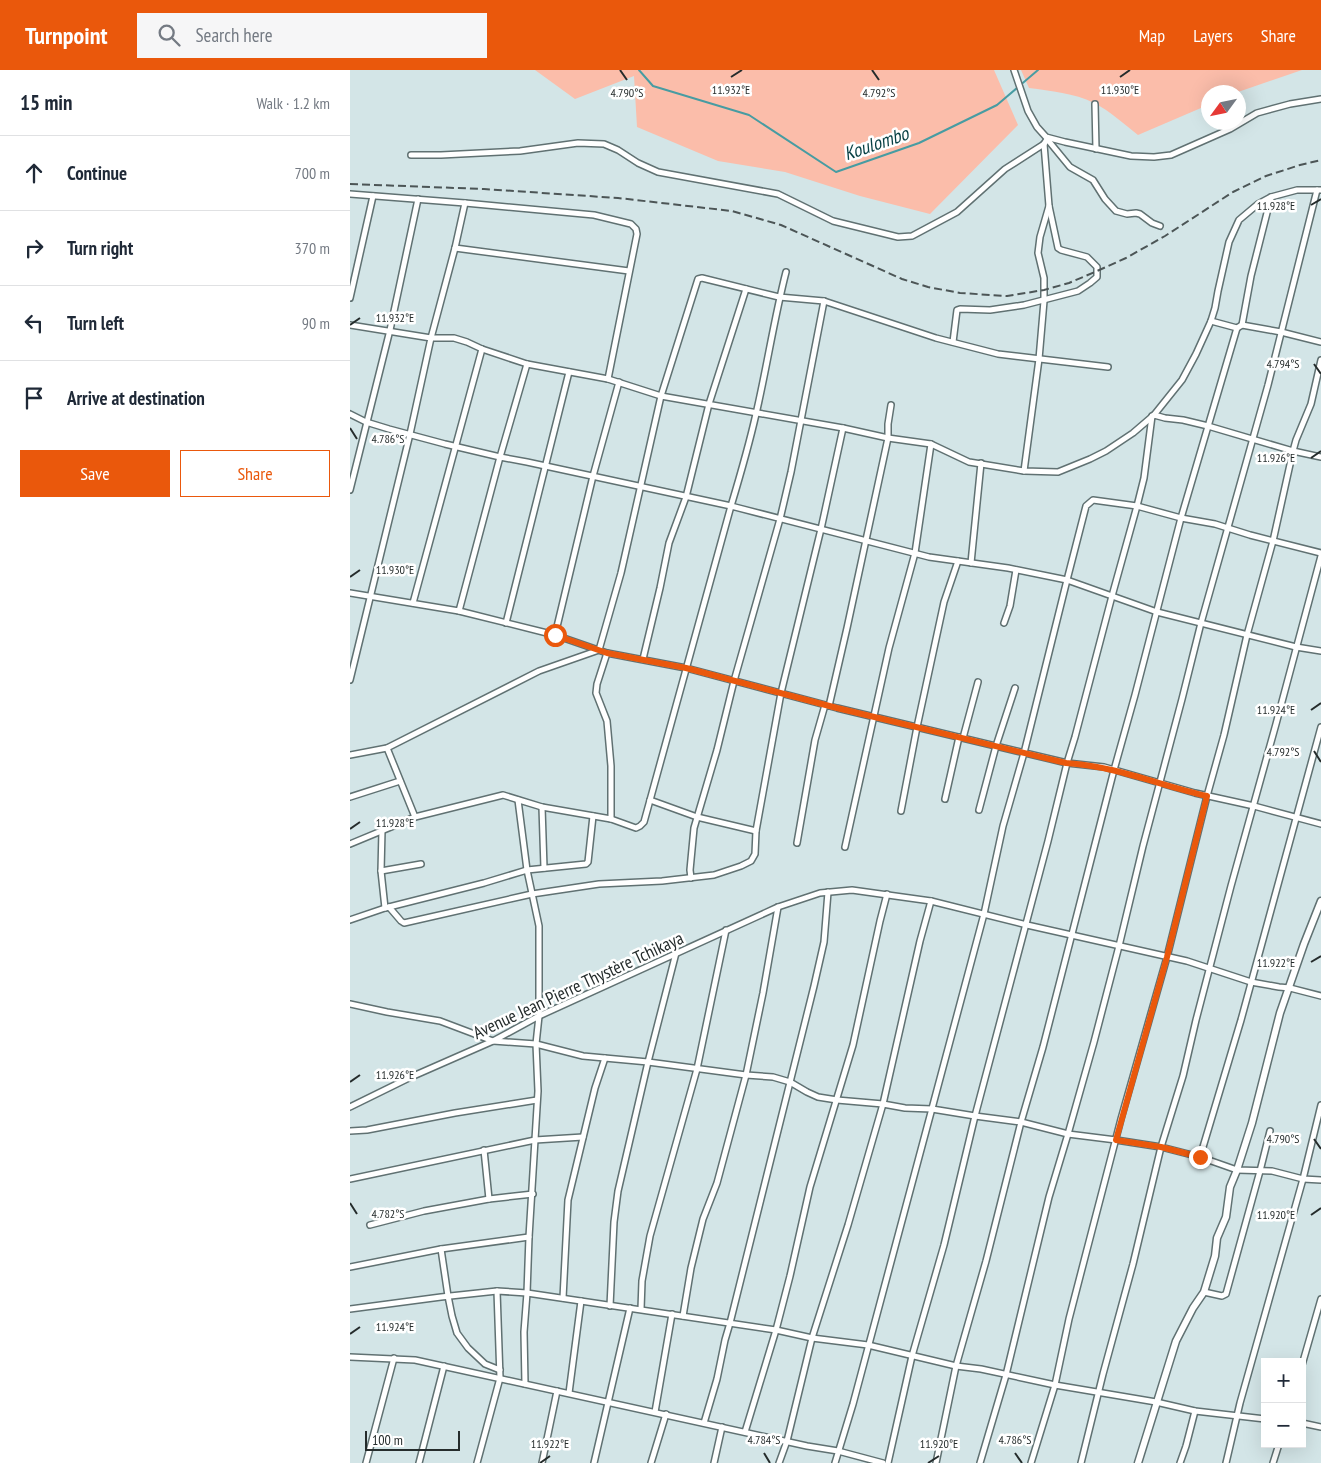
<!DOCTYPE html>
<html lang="en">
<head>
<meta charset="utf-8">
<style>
  body { margin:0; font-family:"PT Sans Narrow",sans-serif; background:#f6f6f7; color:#1f2937 }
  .controls { position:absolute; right:15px; bottom:15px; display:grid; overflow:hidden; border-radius:0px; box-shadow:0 5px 20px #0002 }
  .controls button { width:45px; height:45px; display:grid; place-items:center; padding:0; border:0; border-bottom:1px solid #e0e1e3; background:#fff; color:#1f2937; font:25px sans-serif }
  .compass { position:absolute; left:851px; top:15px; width:45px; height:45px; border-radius:50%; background:#fff; box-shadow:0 5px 20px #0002; rotate:237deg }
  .scale { position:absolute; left:15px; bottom:12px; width:95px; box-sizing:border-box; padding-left:5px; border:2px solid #252c2c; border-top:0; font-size:14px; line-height:18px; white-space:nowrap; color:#252c2c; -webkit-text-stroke:4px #fff; paint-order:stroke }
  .stop { position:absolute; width:15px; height:15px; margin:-11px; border:4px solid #ea580c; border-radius:50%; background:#fff }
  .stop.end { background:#ea580c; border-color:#fff; box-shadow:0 1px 5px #0008 }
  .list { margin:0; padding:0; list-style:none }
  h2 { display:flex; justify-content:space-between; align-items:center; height:65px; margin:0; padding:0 20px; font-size:21px }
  h2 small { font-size:16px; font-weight:400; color:#747a83 }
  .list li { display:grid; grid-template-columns:32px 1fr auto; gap:15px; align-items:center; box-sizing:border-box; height:75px; padding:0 20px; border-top:1px solid #e0e1e3 }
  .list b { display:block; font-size:19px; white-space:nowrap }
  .list em { font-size:16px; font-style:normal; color:#747a83 }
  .actions { display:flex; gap:10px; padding:15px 20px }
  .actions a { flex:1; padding:11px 0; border:1px solid #ea580c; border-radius:0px; text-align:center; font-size:18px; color:#ea580c }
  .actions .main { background:#ea580c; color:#fff }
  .icon { flex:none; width:28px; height:28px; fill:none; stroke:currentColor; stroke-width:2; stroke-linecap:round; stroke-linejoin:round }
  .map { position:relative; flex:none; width:971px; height:1393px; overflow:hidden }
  header { display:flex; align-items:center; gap:30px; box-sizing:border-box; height:70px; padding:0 25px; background:#ea580c; color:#fff }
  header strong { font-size:24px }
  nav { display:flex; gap:28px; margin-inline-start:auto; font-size:18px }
  .search { width:350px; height:45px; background:#f6f6f7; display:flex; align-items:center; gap:12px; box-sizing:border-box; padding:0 18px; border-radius:0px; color:#747a83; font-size:19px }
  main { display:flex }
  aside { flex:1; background:#fff }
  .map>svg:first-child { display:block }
</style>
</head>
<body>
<header>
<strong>Turnpoint</strong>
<div class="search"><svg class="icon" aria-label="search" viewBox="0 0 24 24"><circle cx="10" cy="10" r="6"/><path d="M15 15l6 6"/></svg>Search here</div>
<nav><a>Map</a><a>Layers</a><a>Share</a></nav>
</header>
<main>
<aside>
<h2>15 min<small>Walk · 1.2 km</small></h2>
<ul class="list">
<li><svg class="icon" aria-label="ahead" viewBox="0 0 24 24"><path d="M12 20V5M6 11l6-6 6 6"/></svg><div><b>Continue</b></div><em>700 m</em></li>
<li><svg class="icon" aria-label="right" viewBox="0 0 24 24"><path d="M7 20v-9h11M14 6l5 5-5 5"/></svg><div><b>Turn right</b></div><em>370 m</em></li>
<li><svg class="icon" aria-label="left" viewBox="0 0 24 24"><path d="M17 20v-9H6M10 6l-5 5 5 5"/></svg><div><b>Turn left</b></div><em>90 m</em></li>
<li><svg class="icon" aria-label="arrive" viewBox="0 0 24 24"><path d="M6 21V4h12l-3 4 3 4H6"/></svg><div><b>Arrive at destination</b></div></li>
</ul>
<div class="actions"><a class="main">Save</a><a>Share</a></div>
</aside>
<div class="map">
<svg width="971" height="1393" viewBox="0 0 971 1393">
  <rect width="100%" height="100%" fill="#d3e5e7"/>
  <g fill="#fbbdaa">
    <polygon points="185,0 644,0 668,55 580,144 510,126 435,102 368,91 287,57 284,6 225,29"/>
    <path d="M671,0H952L888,22H858V35L788,65C774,54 760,41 744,33C724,23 701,21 679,18Z"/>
  </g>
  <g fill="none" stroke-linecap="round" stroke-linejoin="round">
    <polyline stroke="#479ca2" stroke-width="2" points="289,0 303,16 399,45 486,102 569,73 647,35 688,0"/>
    <g stroke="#607172" stroke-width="8">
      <g id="minor">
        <polyline points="664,0 678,41 687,57 696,67 715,72 781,86 804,87 821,85 880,59 907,43 940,34 971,29"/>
        <polyline points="745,34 746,79"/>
        <polyline points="697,69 720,97 743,110 755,129 766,141 777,144 786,143 790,144 802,153 810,156"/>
        <polyline points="61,85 91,85 170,81 228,73 254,74 268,80 288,93 308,102 428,124 483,151 548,167 562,166 607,142 655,99 694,74 698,68"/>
        <polyline points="0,124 115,133 244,145 281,154 286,159 287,164 258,309"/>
        <polyline points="105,178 279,201"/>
        <polyline points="0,228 23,126"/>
        <polyline points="861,251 887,258 892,255 931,262 971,272"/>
        <polyline points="0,255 81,268 104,268 117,272 132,279 177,294 258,309 311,326 493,358 538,368 581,374 619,392 674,401 708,402 740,389 756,381 783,363 804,345 832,310 846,284 861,251 865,238 868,221 879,172 889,150 908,134 921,127 947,120 971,120"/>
        <polyline points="892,255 901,206 921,127"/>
        <polyline points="603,272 607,240 610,239 640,240 674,235 728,221 740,213 747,207 747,197 737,187 711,180 708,178 699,136"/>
        <path d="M0,344L16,352L39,359L95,374L150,387L177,392L381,436C390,406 399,375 406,344C417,297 424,249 436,202"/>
        <polyline points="804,345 815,348 833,350 858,356 943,381 971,387"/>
        <polyline points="674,401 689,289 694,231 694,208 688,183 690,167 699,136 694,74"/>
        <polyline points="0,420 40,260 68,129"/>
        <polyline points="621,493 631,393"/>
        <polyline points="0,523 109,541 205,565 257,583 336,598 487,638 717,693 754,697 845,723 904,736 971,754"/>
        <polyline points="63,533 132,279"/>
        <polyline points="109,541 150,387 177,294"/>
        <polyline points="156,553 219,302"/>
        <polyline points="654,553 660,536 666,500"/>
        <polyline points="205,565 243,406 269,312"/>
        <polyline points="257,583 247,614 246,623 257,651 261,696 261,749"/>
        <polyline points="293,589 310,518 319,473 336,427 359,334 396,219"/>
        <polyline points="0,610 60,364 81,268 105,178 115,133"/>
        <polyline points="479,636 497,558 538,368 538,354 541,335"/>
        <polyline points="613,668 628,612"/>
        <polyline points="37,678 65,747"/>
        <polyline points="0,685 37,678 189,601 249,580 271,503 311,326 348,209 352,208 429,227 474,231 586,268 648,284 758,297"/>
        <polyline points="0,727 50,711"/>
        <polyline points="595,729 609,667"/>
        <polyline points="168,730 177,800 189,856 189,946 186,974 188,1021 179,1167 177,1223 174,1262 175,1314"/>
        <polyline points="300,730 347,747 406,761"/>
        <polyline points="192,737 194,798"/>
        <polyline points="629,740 646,676 665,618"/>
        <polyline points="551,741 567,657 594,532 608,491"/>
        <polyline points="32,760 31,801 35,838"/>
        <polyline points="447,773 465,670 475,635"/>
        <polyline points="0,774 65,747 153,725 192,737 261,749 286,758 290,756 294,752 381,436 579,487 658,498 717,510 736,436 743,430 787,436 831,448 865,454 900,465 971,483"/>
        <polyline points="495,777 539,578 565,483 581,374"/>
        <polyline points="31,801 71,794"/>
        <polyline points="341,808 340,800 344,758 367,680 384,611 430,449 441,402 474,231"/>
        <polyline points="39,837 51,851 54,853 182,824 249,814 312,811 364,805 391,796 401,791 405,784 406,761 431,623 471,459 493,358"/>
        <polyline points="0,850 35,838 134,813 177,800 236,794 238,792 243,746"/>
        <polyline points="0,934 37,942 90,951 143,971 186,974 233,986 298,992 396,1005 423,1007 440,1012 457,1022 468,1027 487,1030 533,1034 555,1038 582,1039 625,1046 671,1052 718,1064 766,1070 811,1077 850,1087 887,1100 922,1101 953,1109 971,1110"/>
        <polyline points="0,1037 61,1007 143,971 189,946 428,837 470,823 502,820 581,831 677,855 837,891 901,912 929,917 940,918 971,926"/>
        <polyline points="0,1061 17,1060 105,1043 187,1030"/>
        <polyline points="134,1080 139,1129"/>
        <polyline points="850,1087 891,950 971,657"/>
        <polyline points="0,1109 185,1070 233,1067"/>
        <polyline points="20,1155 74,1141 139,1129 183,1124"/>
        <polyline points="91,1179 98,1226 102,1246 107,1263 118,1278 135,1294 150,1300"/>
        <polyline points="0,1197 91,1179 179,1167"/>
        <polyline points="854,1222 872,1226 876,1224 910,1101 920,1061"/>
        <polyline points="213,1228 218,1130 245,1018 255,988"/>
        <polyline points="260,1236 264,1152 268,1121 298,992 326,883"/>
        <polyline points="0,1239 91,1227 147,1221 177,1223 426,1260 462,1268 518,1275 606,1296 631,1299 705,1315 806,1332 845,1341 915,1349"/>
        <polyline points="291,1239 292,1211 300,1166 347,999 376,860"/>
        <polyline points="333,1246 341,1198 353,1149 367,1113 396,1005 413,923 428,837"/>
        <polyline points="0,1287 65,1290 457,1376 488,1381 533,1393"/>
        <polyline points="952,1295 971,1229"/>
        <polyline points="219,1323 231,1231"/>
        <polyline points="305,1342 322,1244"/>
        <polyline points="354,1353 367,1309 375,1270 380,1253 464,916 474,872 478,822"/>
        <polyline points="952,1353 971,1357"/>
        <polyline points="395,1362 426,1260 440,1206 460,1117 503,975 530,851 537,824"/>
        <polyline points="16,1393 44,1288"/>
        <polyline points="69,1393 94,1296"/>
        <polyline points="127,1393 150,1308 147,1221"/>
        <polyline points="192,1393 207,1321"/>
        <polyline points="244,1393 280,1238"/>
        <polyline points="301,1393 316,1344"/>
        <polyline points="364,1393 372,1357"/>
        <polyline points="429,1393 437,1371 462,1268 498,1155 533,1034 570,871 581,831"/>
        <polyline points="485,1393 503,1334 634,844 653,756 674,683 717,510 807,542 946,577 971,581"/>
        <polyline points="538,1393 562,1286 594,1175 625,1046 698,771 717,693 725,667 762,526 787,436 794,408 802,346"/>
        <polyline points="586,1393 606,1296 636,1191 671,1052 693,977 764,700 785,625 831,448 887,258"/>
        <polyline points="630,1393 656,1305 699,1127 718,1064 744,972 769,876 793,776 832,629 851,553 918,315 967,120"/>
        <polyline points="681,1393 705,1315 719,1249 734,1191 771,1049 817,887 857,726 874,665 897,565 923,471 943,381 946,370 961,334 971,290"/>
        <polyline points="731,1393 753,1304 783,1194 811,1077 833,1006 846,950 881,816 926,654 971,486"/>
        <polyline points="830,1393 836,1376 845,1341"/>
        <polyline points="876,1393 890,1333 953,1109 971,1035"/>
        <polyline points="923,1393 929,1374"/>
      </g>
    </g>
    <g stroke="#607172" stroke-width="9">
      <polyline id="tertiary" points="788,1393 826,1271 843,1238 854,1222 865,1186 867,1168 876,1147 880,1117 887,1100 902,1053 930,943 954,874 971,831"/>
    </g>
    <use href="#minor" stroke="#fff" stroke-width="5"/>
    <use href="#tertiary" stroke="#fff" stroke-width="6"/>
    <polyline stroke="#4c5556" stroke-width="2" stroke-dasharray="8 4" stroke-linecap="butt" points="0,114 134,119 268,128 382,141 431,155 552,209 578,217 610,223 657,226 694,220 719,213 747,201 776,188 815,166 883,122 916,106 950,95 971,90"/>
  </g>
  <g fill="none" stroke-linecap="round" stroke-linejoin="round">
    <path stroke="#ea580c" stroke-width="6" d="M205,565L257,583L336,598L487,638L716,693C765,696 809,715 857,726L817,887L766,1070L811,1077L850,1087"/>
  </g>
  <path fill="none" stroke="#252c2c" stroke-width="2" d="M270,0L277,10M522,0L529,10M381,7L392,0M770,7L780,0M961,135L971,129M0,255L10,248M964,294L971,304M0,358L7,369M961,388L971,381M0,507L10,500M961,640L971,633M964,681L971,692M0,759L10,752M961,892L971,886M0,1012L10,1005M964,1069L971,1079M0,1133L7,1144M961,1145L971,1138M0,1264L10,1257M414,1383L420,1393M665,1383L672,1393M190,1393L200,1386M578,1393L589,1386"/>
  <g text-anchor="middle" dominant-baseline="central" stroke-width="5" stroke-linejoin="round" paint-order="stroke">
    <g font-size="18" fill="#252c2c" stroke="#fff">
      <text transform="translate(228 915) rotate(-25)">Avenue Jean Pierre Thystère Tchikaya</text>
    </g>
    <g font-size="19" font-style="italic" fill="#063f43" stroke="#fff">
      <text transform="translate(526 73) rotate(-19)">Koulombo</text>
    </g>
  </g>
  <g font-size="12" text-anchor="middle" fill="#252c2c" stroke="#fff" stroke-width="5" stroke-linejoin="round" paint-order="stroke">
    <text x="381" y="24">11.932°E</text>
    <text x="770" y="24">11.930°E</text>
    <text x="277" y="27">4.790°S</text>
    <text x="529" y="27">4.792°S</text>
    <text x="926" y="140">11.928°E</text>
    <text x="45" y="252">11.932°E</text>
    <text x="933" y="298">4.794°S</text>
    <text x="38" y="373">4.786°S</text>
    <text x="926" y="392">11.926°E</text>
    <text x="45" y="504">11.930°E</text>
    <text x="926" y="644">11.924°E</text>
    <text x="933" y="686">4.792°S</text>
    <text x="45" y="757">11.928°E</text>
    <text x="926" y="897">11.922°E</text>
    <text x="45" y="1009">11.926°E</text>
    <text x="933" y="1073">4.790°S</text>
    <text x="38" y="1148">4.782°S</text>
    <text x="926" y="1149">11.920°E</text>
    <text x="45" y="1261">11.924°E</text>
    <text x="414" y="1374">4.784°S</text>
    <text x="665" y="1374">4.786°S</text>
    <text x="200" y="1378">11.922°E</text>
    <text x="589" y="1378">11.920°E</text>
  </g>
</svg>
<div class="controls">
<button>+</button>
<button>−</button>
</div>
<svg class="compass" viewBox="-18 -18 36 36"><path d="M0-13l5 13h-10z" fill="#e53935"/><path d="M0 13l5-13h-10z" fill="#747a83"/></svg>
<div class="scale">100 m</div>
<div class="stop" style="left:205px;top:565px"></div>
<div class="stop end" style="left:850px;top:1087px"></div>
</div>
</main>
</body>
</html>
